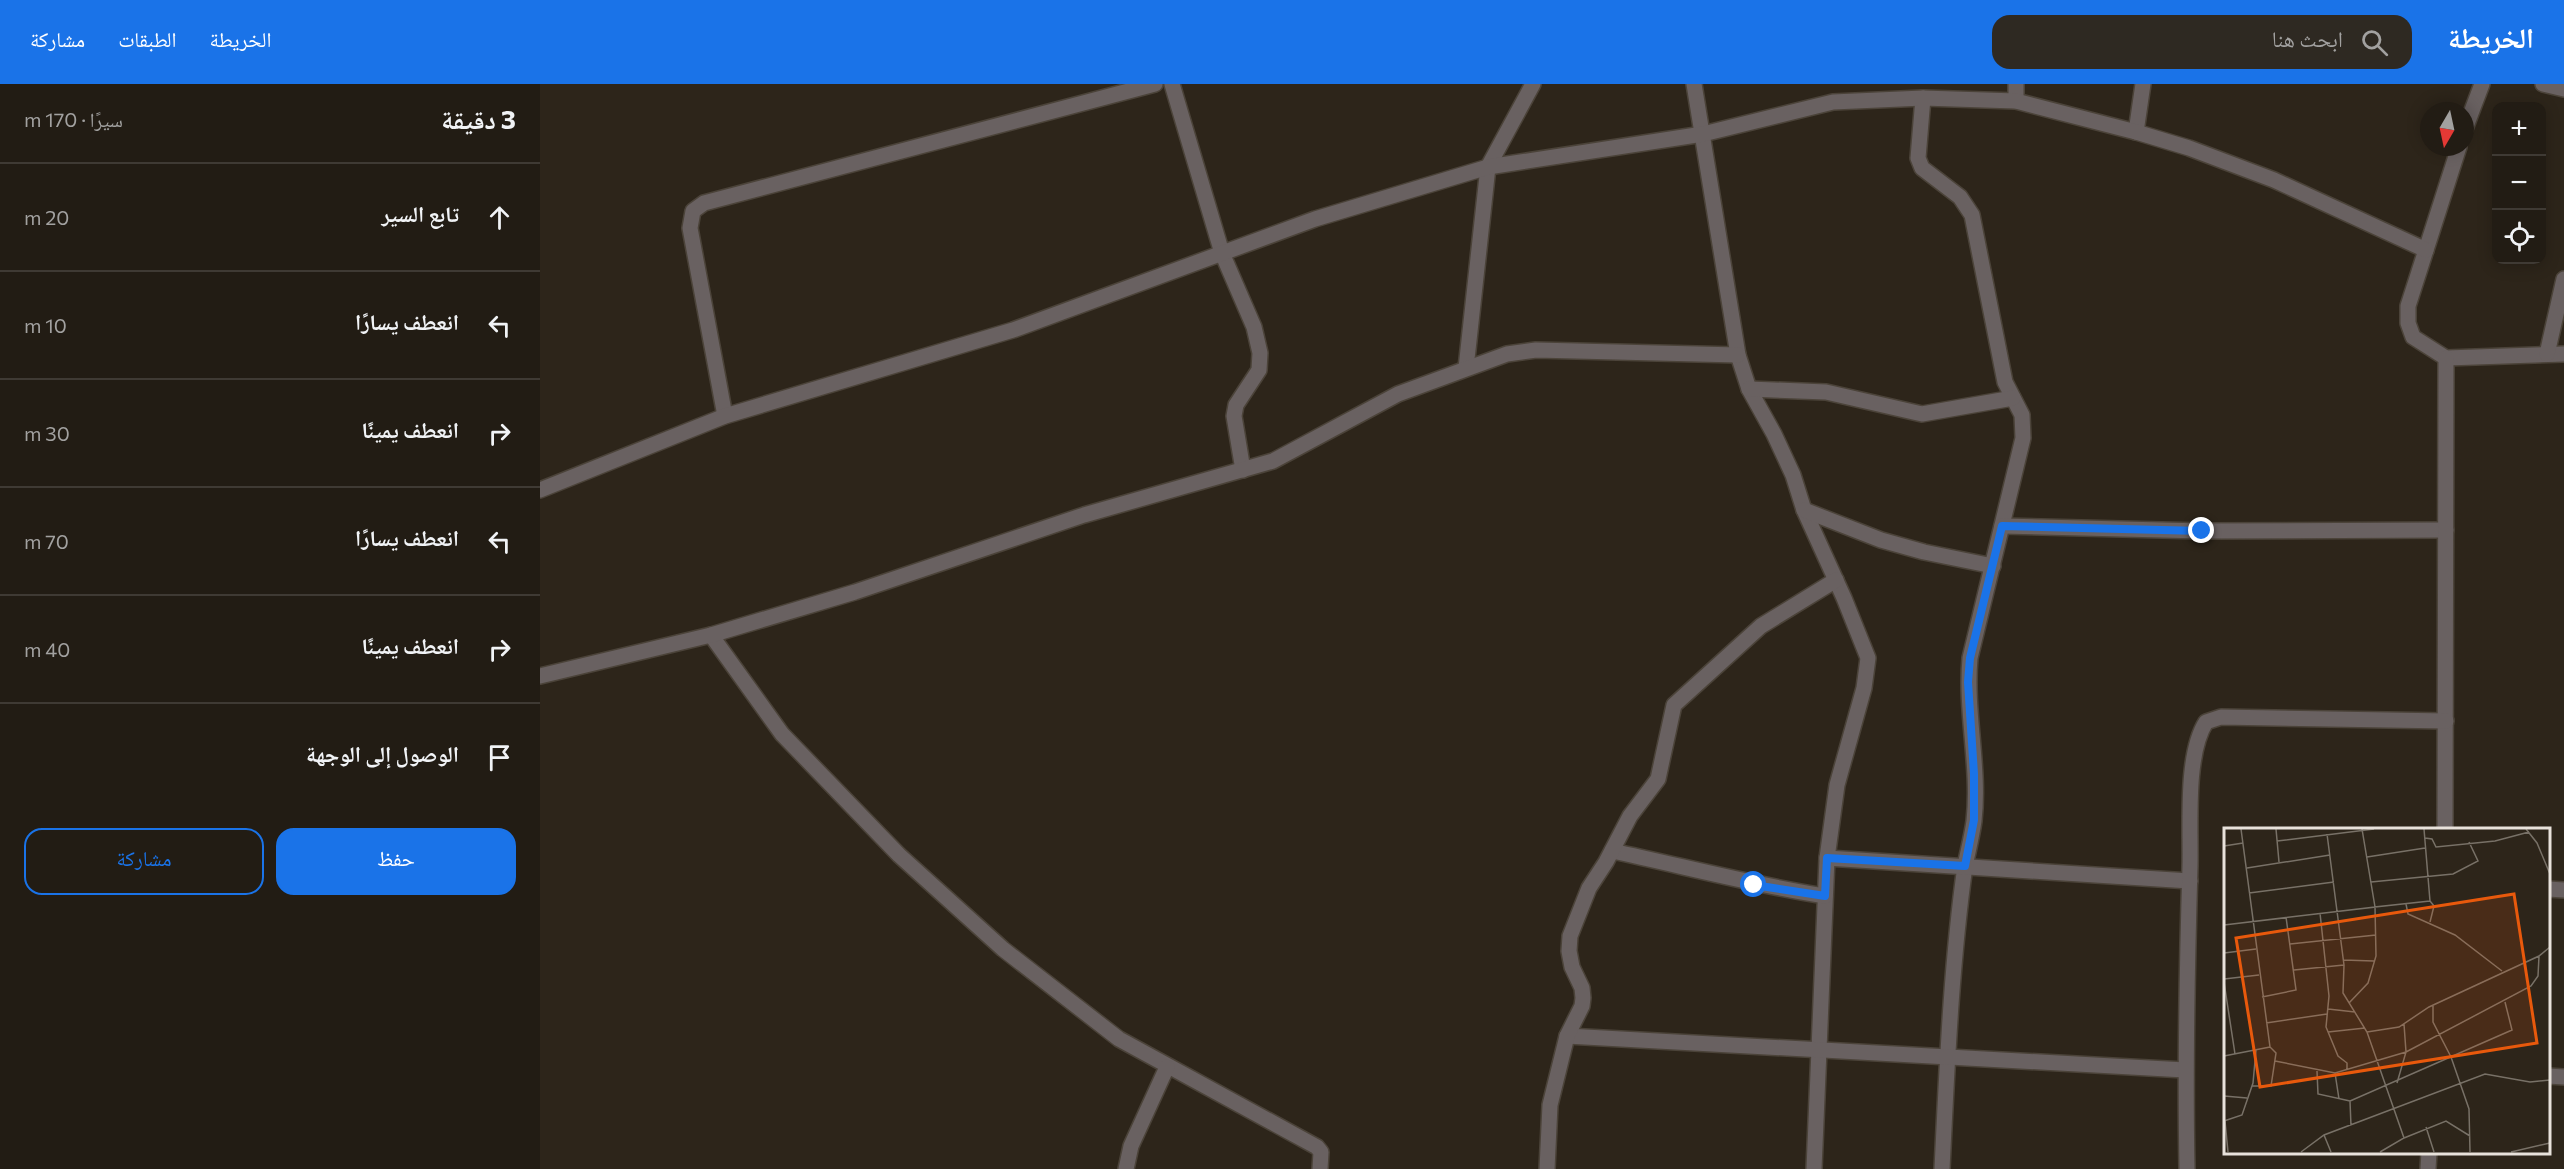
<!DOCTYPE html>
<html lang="ar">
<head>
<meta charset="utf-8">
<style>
  body { margin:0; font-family:Commissioner,"Noto Naskh Arabic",sans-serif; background:#2e2922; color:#f1f3f6; direction:rtl }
  .controls { position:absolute; right:18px; top:18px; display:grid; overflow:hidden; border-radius:12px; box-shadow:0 3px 15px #0003 }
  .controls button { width:54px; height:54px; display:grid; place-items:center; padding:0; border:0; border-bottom:2px solid #3f3a34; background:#221c14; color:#f1f3f6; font:30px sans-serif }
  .compass { position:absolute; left:1880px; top:18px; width:54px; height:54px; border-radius:50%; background:#221c14; box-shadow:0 3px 15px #0003; rotate:189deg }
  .stop { position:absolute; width:18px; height:18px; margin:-14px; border:4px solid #1a73e8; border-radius:50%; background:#fff }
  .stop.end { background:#1a73e8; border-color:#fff; box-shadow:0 2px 6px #0008 }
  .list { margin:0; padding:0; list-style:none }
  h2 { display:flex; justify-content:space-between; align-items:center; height:78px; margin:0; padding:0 24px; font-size:26px }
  h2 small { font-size:20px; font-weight:400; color:#a2a1a0 }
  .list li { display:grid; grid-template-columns:39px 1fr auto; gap:18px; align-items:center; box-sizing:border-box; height:108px; padding:0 24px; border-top:2px solid #3f3a34 }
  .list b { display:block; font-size:22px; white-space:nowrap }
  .list em { font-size:20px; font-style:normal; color:#a2a1a0 }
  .actions { display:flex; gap:12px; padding:18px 24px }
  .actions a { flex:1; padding:14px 0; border:2px solid #1a73e8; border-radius:18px; text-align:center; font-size:21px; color:#1a73e8 }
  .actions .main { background:#1a73e8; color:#fff }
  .icon { flex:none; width:33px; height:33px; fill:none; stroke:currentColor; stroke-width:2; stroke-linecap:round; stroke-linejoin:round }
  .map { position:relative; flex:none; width:2024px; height:1085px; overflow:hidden; direction:ltr }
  header { display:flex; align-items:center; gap:36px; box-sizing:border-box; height:84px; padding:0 30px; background:#1a73e8; color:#fff }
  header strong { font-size:28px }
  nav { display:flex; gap:33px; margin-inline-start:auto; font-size:21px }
  .search { width:420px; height:54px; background:#2e2922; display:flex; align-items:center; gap:15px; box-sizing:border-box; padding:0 21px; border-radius:18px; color:#a2a1a0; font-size:22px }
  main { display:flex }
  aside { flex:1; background:#221c14 }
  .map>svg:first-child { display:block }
</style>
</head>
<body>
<header>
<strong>الخريطة</strong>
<div class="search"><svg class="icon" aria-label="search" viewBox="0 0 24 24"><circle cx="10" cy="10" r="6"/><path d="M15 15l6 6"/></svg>ابحث هنا</div>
<nav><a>الخريطة</a><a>الطبقات</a><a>مشاركة</a></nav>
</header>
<main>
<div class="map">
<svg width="2024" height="1085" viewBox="0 0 2024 1085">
  <rect width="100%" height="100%" fill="#2d251a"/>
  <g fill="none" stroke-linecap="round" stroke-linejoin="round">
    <g stroke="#4b4339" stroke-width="18">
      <g id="minor">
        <polyline points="632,0 682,169 714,243 720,269 719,286 696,321 694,332 703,386"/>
        <polyline points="1154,0 1198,271 1209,305 1234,350 1253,391 1264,426 1304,514 1328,574 1324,604 1297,701 1287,774 1274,1085"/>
        <polyline points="2003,0 2024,5"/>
        <path d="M1383,14L1378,74L1382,84L1420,113L1432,131L1465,298L1482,331L1483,354L1430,574C1425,628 1440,683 1434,737C1432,752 1428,767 1425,782C1411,882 1407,984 1402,1085"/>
        <polyline points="1476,17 1476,0"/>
        <polyline points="1925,45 1942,0"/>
        <polyline points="1596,48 1603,0"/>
        <polyline points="1919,63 1868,222 1868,239 1873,253 1906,274 2024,270"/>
        <polyline points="2007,270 2024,195"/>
        <polyline points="926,284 948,83 993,0"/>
        <polyline points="1209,305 1286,308 1382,330 1473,314"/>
        <polyline points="185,332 150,144 153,127 164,119 615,0"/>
        <polyline points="0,406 185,332 473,246 775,135 948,83 1163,50 1293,18 1383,14 1476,17 1596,48 1649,64 1734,96 1886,166"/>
        <polyline points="1264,426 1341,456 1384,468 1453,482"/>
        <polyline points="1462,442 1662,447 1906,446"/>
        <polyline points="171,551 242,650 359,771 463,865 579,955 777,1063 781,1068 780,1085"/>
        <polyline points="0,592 171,551 315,508 544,431 733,377 858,310 967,270 996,266 1198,271"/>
        <polyline points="1905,746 1906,274"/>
        <path d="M1072,767C1143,782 1213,801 1285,812"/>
        <polyline points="1287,774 1650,797"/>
        <polyline points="2008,805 2024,806"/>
        <polyline points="1027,952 1645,986"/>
        <polyline points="2008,992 2024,993"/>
        <polyline points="586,1085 591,1062 627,983"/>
        <polyline points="1007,1085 1010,1021 1027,952 1042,922 1043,914 1042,904 1032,883 1029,867 1030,852 1049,804 1066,778 1090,732 1118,695 1134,621 1221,542 1296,496"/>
        <path d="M1647,1085C1645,984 1647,883 1650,782C1651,742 1645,671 1666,638L1681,633L1906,637"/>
        <polyline points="1888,1085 1889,1068"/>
      </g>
    </g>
    <use href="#minor" stroke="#696161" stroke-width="15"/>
  </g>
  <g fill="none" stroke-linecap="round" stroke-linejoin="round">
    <polyline stroke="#1a73e8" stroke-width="8" points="1214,801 1285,812 1287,774 1425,782 1434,736 1434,690 1428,598 1430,574 1462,442 1662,447"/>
  </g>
  <g transform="translate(1684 744)">
    <rect width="326" height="326" fill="#2d251a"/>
    <path fill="none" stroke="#787167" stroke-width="1.5" d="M17,1L46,219L52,225L47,258H28M52,1L55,34M200,1L206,73L210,78L206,94M302,1L313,15L326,46M103,6L120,137L119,165L143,204L180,310L156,324M201,10L208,11L212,19L271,13L305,4M53,13L150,1M0,18L19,15M143,29L201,20M23,40L106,27M147,54L229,46L254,33L245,14M25,65L110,54M182,76L184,86L231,107L278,143M96,85L105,168L102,199L114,228L123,235V243M0,97L151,79L138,1M66,116L152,107M0,125L32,121M119,132L150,133M70,142L120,137M0,151L35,147M0,154L11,226M38,169L72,162L62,89M125,175L144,155L152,128L151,79L206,73M209,178V194L227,229L245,281L246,324M104,181L131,184M42,195L103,186M104,204L141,200M143,204L175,199L205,179L315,128L326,119M0,228L46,219M51,233L111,245L182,224L307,158L314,148L315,128M93,243L94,266L126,273M111,245L115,271M173,255L182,224L180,196M0,268L23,270M0,293L18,287L29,255L32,222M1,293L4,324M127,298L126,273L288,202L281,174M202,299L210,324M100,307L107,324M180,310L222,293L246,308M77,324L100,307L261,246L306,254L326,252M287,324L326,315"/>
    <path fill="#e8590c" fill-opacity="0.15" stroke="#e8590c" stroke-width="3" d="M290,66L313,215L36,259L12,110Z"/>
    <rect width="326" height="326" fill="none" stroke="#e8e2db" stroke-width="3"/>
  </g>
</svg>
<div class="controls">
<button>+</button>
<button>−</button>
<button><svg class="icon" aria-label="locate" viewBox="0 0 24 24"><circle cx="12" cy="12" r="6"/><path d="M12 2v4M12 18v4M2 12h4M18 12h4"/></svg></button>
</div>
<svg class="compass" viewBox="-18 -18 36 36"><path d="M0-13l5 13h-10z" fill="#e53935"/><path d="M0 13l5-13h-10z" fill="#a2a1a0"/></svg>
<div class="stop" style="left:1214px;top:801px"></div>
<div class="stop end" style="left:1662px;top:447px"></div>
</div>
<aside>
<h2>3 دقيقة<small>سيرًا · 170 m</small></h2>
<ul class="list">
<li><svg class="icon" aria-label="ahead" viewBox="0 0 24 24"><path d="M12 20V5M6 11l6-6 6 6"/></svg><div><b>تابع السير</b></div><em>20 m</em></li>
<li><svg class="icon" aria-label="left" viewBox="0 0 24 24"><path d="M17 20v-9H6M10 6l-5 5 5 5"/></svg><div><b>انعطف يسارًا</b></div><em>10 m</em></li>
<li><svg class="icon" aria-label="right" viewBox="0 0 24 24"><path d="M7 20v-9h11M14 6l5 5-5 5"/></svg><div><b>انعطف يمينًا</b></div><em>30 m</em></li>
<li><svg class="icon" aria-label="left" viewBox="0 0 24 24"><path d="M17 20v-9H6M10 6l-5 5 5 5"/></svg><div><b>انعطف يسارًا</b></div><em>70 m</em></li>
<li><svg class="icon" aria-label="right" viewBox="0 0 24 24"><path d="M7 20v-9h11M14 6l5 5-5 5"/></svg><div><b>انعطف يمينًا</b></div><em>40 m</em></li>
<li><svg class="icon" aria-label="arrive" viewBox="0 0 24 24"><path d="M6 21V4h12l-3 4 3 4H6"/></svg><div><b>الوصول إلى الوجهة</b></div></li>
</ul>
<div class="actions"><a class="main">حفظ</a><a>مشاركة</a></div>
</aside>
</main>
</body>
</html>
